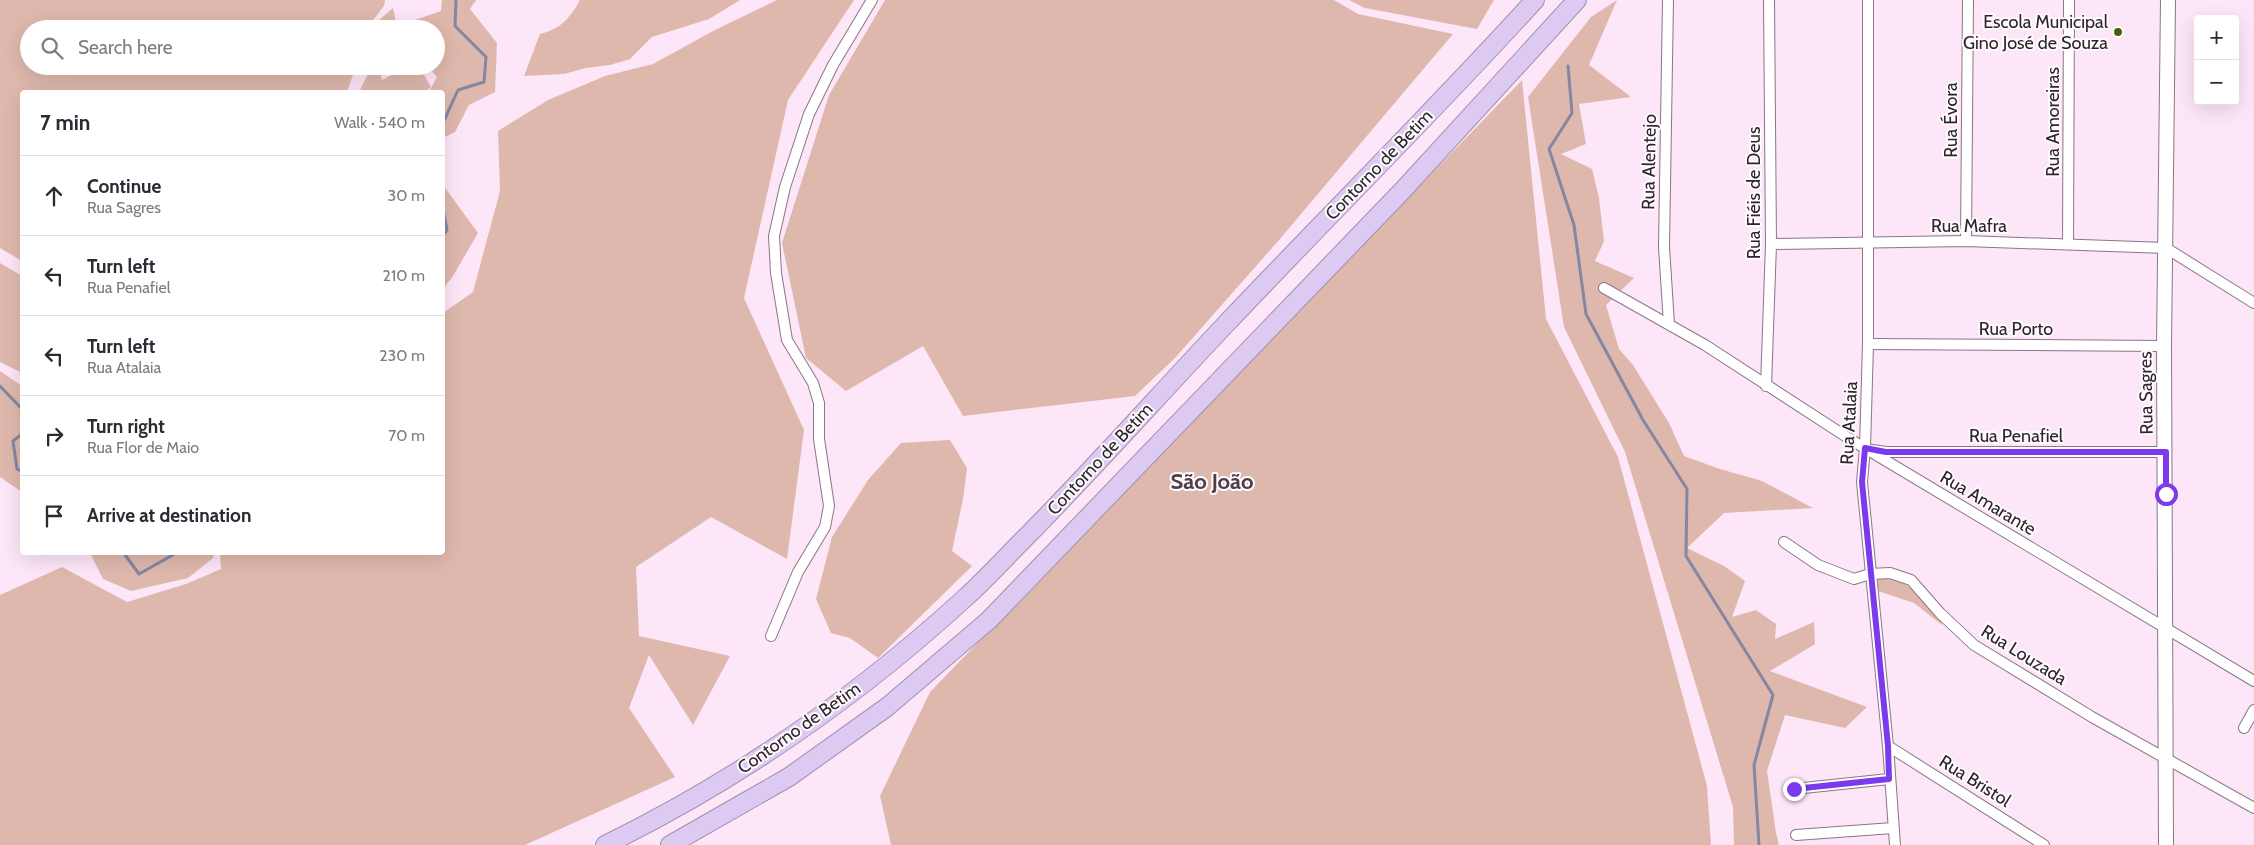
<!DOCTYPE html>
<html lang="en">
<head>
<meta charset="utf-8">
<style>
  body { margin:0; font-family:Cabin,sans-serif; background:#f7f7f7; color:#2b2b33 }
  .controls { position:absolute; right:15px; top:15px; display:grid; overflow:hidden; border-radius:5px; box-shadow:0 5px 20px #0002 }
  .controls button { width:45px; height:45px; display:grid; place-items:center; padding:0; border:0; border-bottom:1px solid #e1e1e2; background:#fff; color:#2b2b33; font:25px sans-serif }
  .stop { position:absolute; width:15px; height:15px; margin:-11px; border:4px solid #7c3aed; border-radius:50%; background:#fff }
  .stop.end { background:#7c3aed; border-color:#fff; box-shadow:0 1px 5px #0008 }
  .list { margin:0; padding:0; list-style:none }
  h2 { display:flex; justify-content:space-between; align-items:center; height:65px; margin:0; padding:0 20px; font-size:21px }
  h2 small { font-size:16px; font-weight:400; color:#7c7c81 }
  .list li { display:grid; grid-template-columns:32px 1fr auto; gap:15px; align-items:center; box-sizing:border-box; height:80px; padding:0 20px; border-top:1px solid #e1e1e2 }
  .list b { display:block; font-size:19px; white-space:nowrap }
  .list p { margin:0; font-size:16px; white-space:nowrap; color:#7c7c81 }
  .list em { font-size:16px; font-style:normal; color:#7c7c81 }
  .icon { flex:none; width:28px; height:28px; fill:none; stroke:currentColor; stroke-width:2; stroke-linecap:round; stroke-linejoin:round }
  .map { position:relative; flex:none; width:2254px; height:845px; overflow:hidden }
  .search { position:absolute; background:#fff; box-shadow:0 5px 20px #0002; left:20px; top:20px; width:425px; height:55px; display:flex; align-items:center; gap:12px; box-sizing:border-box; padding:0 18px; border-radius:28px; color:#7c7c81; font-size:19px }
  .panel { position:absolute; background:#fff; box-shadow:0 5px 20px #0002; left:20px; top:90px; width:425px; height:465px; border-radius:5px }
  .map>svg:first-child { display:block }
</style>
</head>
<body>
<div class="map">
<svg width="2254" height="845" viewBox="0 0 2254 845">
  <rect width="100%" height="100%" fill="#fde6f7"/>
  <g fill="#dfb8ad">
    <polygon points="0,0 385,0 384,6 366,29 29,29 29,66 356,66 347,92 22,92 22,261 0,248"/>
    <polygon points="442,0 476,0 470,9 497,43 495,92 469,105 455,132 443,138 442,92 429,92 437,77 428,66 436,66 436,29 408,29 412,21 441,11"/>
    <path d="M580,0H740L709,19L652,37L630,59L610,65L586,68L564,74L524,76L540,34C561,29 570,18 580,0Z"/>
    <polygon points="777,0 854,0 788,100 744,298 804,430 787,559 711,517 636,567 639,636 730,656 693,725 649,655 629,708 675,777 525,845 0,845 0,595 62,567 127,602 186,584 221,569 220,553 442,552 443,313 473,292 500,191 498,131 548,100 605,76 653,64 713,31"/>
    <polygon points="885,0 1334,0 1358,14 1453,34 1279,240 1175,358 1135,396 963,416 923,346 846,391 806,358 782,243 829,95"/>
    <polygon points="1349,0 1494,0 1477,29 1365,8"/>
    <polygon points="1617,0 1589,65 1631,97 1579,104 1586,144 1561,154 1592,169 1599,198 1604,241 1595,261 1634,278 1606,305 1619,349 1633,365 1669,423 1684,456 1720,469 1762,481 1813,508 1724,513 1687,548 1724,566 1745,581 1732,617 1756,610 1776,624 1775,639 1814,622 1815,644 1770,671 1867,707 1845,728 1785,715 1767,771 1776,833 1779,845 1734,845 1733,807 1625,452 1564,327 1528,97 1591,17"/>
    <polygon points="393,8 396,22 388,29 369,29"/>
    <polygon points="372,66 378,66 382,80 409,66 419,66 431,87 425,92 359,92"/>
    <polygon points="1522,80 1546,319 1618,457 1707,786 1711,845 891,845 880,796 930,692"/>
    <polygon points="443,185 478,233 453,276 443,289"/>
    <polygon points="0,263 22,276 22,373 0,362"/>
    <polygon points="0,371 22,386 22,492 0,477"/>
    <polygon points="950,440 967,468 963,499 952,551 972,566 878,658 850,638 831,633 816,599 832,537 868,480 901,443"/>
    <polygon points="90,553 214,553 213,558 188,578 131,591 103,579"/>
    <path d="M1877,578C1911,579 1921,596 1941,620L1942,625L1914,603L1878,591Z"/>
  </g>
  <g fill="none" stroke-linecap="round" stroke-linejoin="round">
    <g stroke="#8387a2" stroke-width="3">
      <polyline points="1568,66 1572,113 1549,149 1574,225 1586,314 1643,420 1687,489 1686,556 1773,695 1754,765 1759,845"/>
      <polyline points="442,125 458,90 484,82 486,57 455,26 456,0"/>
      <polyline points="442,204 447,230 442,237"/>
      <polyline points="0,386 22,409"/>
      <polyline points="22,434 13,441 17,469 22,471"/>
      <polyline points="123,552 139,574 178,552"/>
    </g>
    <g stroke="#8a7685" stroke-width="12">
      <g id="street">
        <polyline points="1668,0 1664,247 1669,324"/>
        <polyline points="1868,0 1868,344 1865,448 1862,482 1888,746 1895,845"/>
        <polyline points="1966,241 1968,0"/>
        <polyline points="1771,244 1966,241 2166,248 2254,303"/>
        <polyline points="2068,244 2069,0"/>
        <polyline points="1604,288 1705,345 1853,441 2254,681"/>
        <polyline points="1868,344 2164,346"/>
        <polyline points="1766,386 1771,244 1769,0"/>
        <polyline points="1872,450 1886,452 2166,452"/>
        <polyline points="1784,542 1818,565 1854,579 1870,574 1890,573 1911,580 1940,613 1974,645 2092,717 2254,808"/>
        <polyline points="771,636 798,572 825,527 829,506 819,439 819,403 813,383 787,340 776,273 774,236 785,187 809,114 833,65 872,0"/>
        <polyline points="2244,728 2254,710"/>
        <polyline points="1888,746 2044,845"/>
        <polyline points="1794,789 1889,779"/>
        <polyline points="1796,835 1893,828"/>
      </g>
    </g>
    <g stroke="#8a7685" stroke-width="16">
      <polyline id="secondary" points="2166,845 2164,346 2168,0"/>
    </g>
    <g stroke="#9f90ad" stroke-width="20">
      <g id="highway">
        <path d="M605,845C736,781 858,696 965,598C987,578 1007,556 1028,535C1095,467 1158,396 1224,326C1327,217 1434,111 1535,0"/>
        <polyline points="670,845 789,777 887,707 989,620 1403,190 1577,0"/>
      </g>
    </g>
    <use href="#street" stroke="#fff" stroke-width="10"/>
    <use href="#secondary" stroke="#fff" stroke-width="14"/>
    <use href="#highway" stroke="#dccaf3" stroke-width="18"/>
  </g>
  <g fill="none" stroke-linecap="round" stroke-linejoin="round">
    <polyline stroke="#7c3aed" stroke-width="6" points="1794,789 1889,779 1888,746 1862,482 1865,448 1886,452 2166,452 2166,494"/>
  </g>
  <circle fill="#46600f" stroke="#fefafd" stroke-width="2" cx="2118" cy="32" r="5"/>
  <g text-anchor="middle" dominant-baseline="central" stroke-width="4" stroke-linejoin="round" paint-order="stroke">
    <g font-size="18" fill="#2d252b" stroke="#fefafd" text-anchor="end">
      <text x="2108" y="22">Escola Municipal<tspan x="2108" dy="21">Gino José de Souza</tspan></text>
    </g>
    <g font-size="18" fill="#2d252b" stroke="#fefafd">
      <text transform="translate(1951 120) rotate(-90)">Rua Évora</text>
      <text transform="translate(2053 122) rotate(-90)">Rua Amoreiras</text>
      <text transform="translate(1649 162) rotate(-89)">Rua Alentejo</text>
      <text transform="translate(1379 165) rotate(-46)">Contorno de Betim</text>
      <text transform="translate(1754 193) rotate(-90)">Rua Fiéis de Deus</text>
      <text x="1969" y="226">Rua Mafra</text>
      <text x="2016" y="329">Rua Porto</text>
      <text transform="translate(2146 393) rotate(-91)">Rua Sagres</text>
      <text transform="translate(1849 423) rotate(-87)">Rua Atalaia</text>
      <text x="2016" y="436">Rua Penafiel</text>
      <text transform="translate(1100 459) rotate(-47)">Contorno de Betim</text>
      <text transform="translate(1988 503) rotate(31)">Rua Amarante</text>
      <text transform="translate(2024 655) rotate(32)">Rua Louzada</text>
      <text transform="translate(799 728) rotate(-35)">Contorno de Betim</text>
      <text transform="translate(1975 781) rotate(32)">Rua Bristol</text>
    </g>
    <g font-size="22" font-weight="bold" fill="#503e4b" stroke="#fefafd">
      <text x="1212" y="481">São João</text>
    </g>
  </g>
</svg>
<div class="controls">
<button>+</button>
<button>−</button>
</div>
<div class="stop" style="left:2166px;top:494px"></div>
<div class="stop end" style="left:1794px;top:789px"></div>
<div class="search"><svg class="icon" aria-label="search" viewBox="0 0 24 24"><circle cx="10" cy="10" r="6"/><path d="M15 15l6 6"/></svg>Search here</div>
<section class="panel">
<h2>7 min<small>Walk · 540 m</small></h2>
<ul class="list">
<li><svg class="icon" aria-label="ahead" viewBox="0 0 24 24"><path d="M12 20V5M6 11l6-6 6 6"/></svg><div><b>Continue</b><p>Rua Sagres</p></div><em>30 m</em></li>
<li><svg class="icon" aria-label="left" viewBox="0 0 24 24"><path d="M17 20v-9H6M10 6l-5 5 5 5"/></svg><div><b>Turn left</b><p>Rua Penafiel</p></div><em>210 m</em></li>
<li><svg class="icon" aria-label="left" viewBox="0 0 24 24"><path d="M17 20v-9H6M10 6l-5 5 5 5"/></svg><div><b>Turn left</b><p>Rua Atalaia</p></div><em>230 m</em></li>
<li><svg class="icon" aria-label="right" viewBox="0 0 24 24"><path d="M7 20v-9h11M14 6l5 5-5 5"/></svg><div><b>Turn right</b><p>Rua Flor de Maio</p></div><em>70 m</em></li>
<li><svg class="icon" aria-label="arrive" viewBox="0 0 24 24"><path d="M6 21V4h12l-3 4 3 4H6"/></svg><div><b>Arrive at destination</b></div></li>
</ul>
</section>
</div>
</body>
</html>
